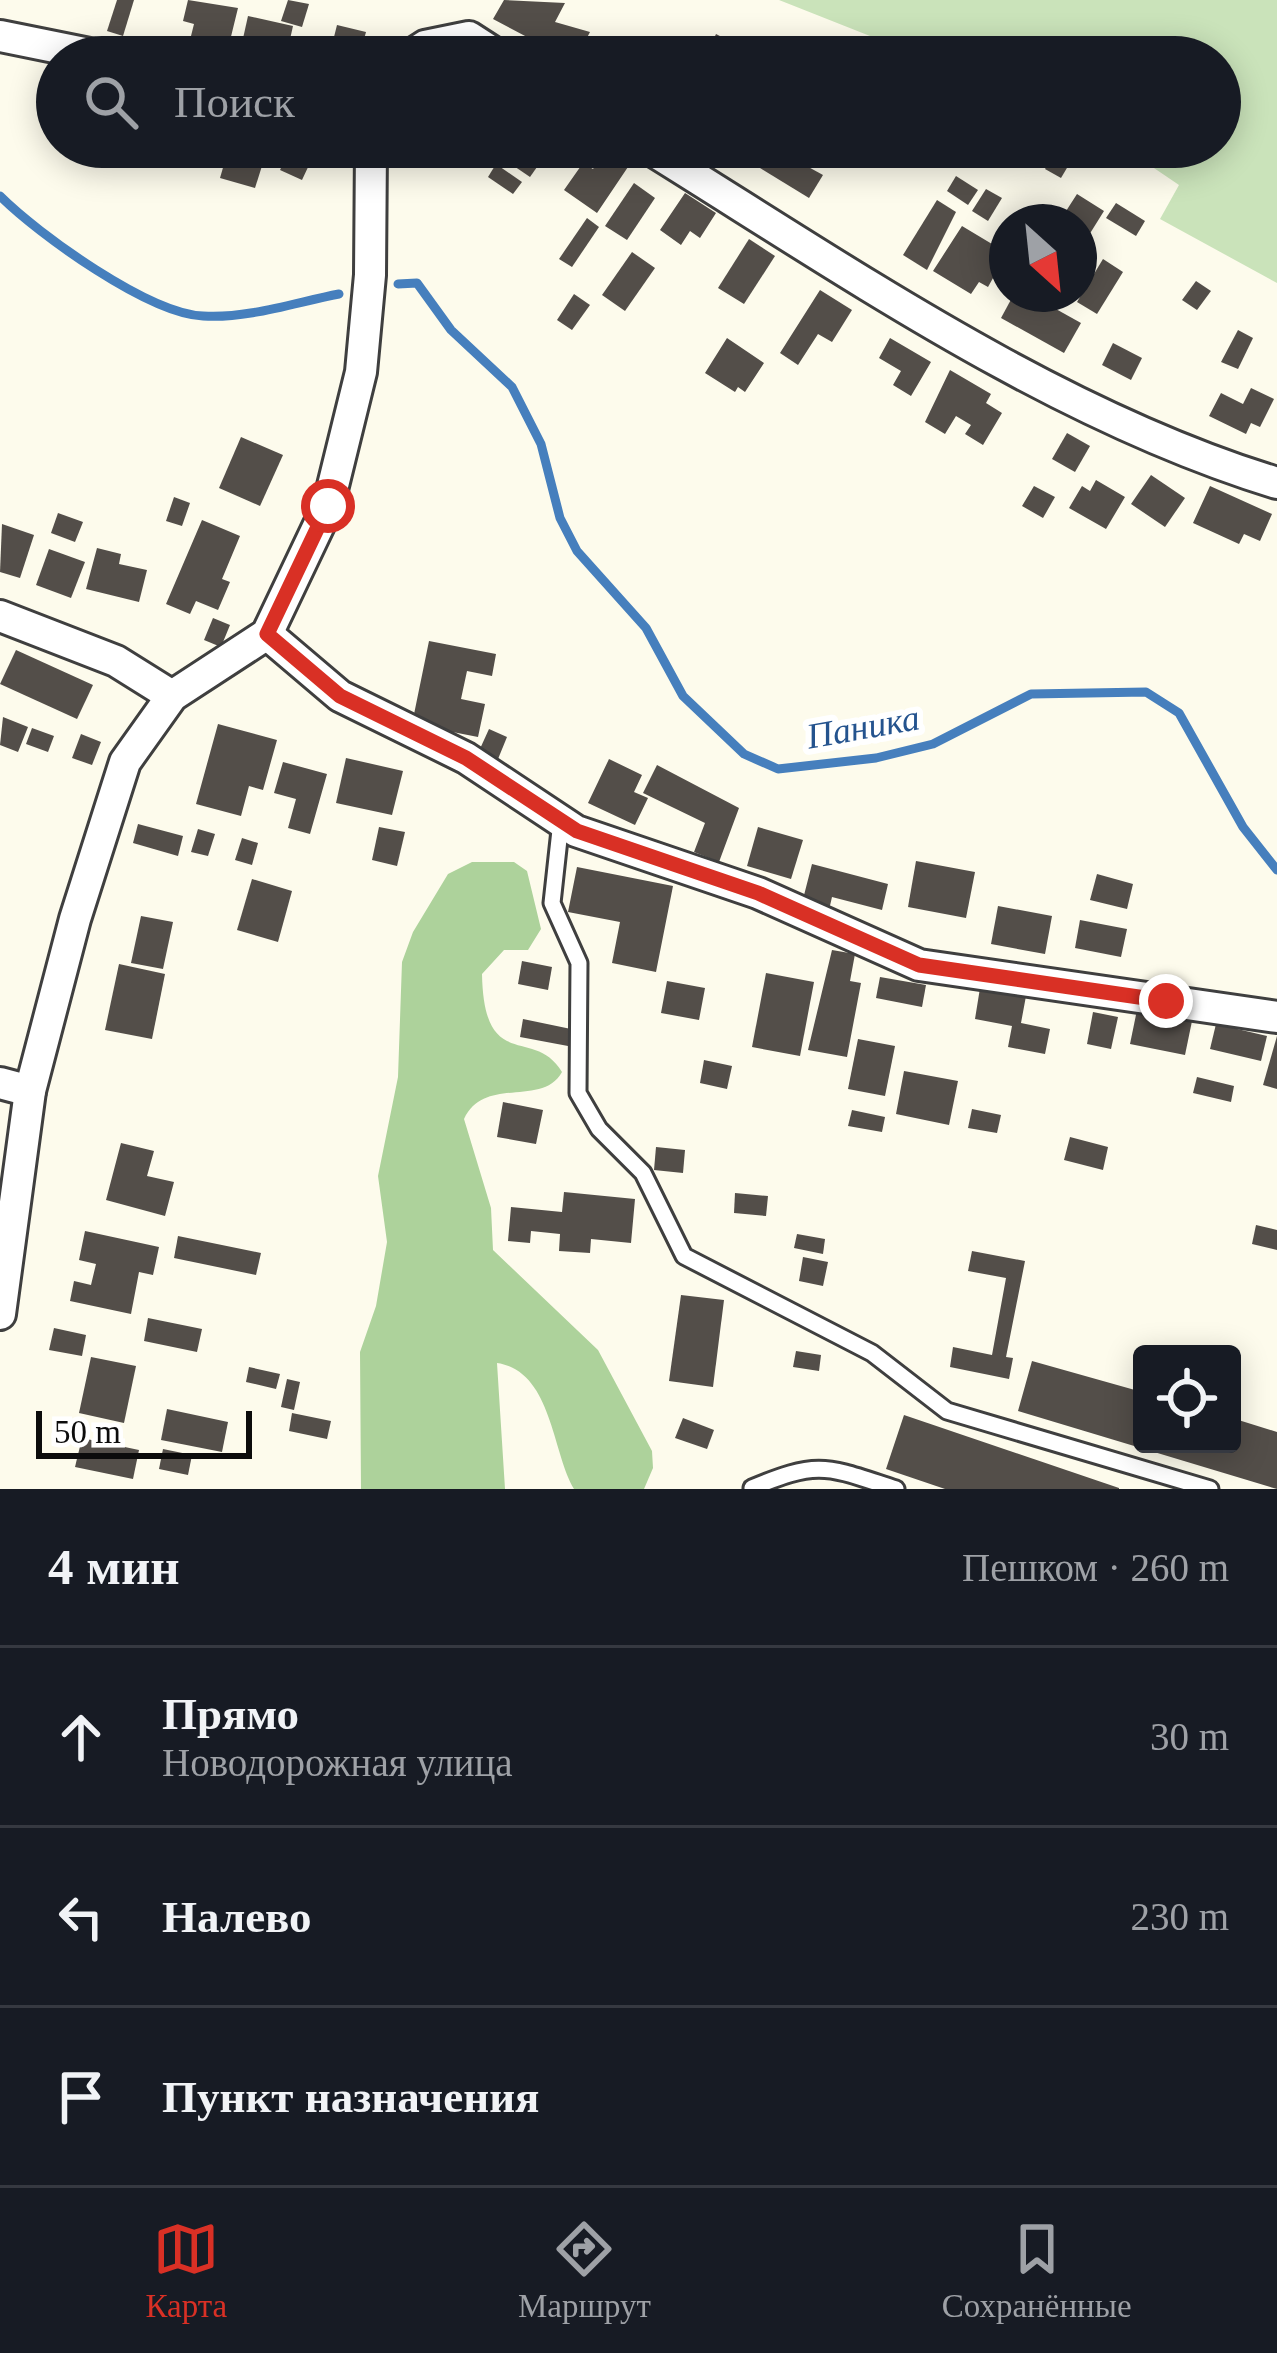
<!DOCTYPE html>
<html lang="ru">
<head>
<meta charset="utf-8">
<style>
  body { margin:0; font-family:Georgia,serif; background:#20242c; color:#f1f3f6 }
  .controls { position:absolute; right:36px; bottom:36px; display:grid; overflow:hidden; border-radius:12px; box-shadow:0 6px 30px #0003 }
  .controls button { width:108px; height:108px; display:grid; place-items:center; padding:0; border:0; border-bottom:3px solid #363941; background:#171b24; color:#f1f3f6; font:60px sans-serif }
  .compass { position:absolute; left:989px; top:204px; width:108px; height:108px; border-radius:50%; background:#171b24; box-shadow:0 6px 30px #0003; rotate:153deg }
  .scale { position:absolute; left:36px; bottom:30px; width:216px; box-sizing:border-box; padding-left:12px; border:6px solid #0c0c0c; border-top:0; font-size:33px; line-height:42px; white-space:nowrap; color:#0c0c0c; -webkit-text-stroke:9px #fff; paint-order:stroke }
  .stop { position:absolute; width:36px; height:36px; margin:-27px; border:9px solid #d93025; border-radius:50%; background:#fff }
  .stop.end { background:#d93025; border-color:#fff; box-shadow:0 3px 12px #0008 }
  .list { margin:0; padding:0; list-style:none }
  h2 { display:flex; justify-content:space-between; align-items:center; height:156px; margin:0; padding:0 48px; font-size:51px }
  h2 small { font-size:39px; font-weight:400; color:#9ea1a6 }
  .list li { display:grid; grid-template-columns:78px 1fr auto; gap:36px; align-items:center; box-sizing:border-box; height:180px; padding:0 48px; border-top:3px solid #363941 }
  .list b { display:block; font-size:45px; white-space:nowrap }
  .list p { margin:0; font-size:39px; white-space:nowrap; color:#9ea1a6 }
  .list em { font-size:39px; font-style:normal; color:#9ea1a6 }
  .icon { flex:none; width:66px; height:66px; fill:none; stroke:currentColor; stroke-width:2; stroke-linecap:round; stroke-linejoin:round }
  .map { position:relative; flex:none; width:1277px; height:1489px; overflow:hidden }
  .search { position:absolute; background:#171b24; box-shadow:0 6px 30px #0003; left:36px; right:36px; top:36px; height:132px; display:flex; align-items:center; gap:30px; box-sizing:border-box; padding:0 42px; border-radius:66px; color:#9ea1a6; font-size:45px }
  .sheet { height:696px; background:#171b24 }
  nav { display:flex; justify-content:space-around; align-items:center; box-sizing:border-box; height:168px; border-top:3px solid #363941; background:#171b24; font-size:33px; color:#9ea1a6 }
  nav a { display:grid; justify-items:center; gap:6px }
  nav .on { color:#d93025 }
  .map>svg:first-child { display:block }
</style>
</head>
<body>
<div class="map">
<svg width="1277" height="1489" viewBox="0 0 1277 1489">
  <rect width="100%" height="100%" fill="#fdfbec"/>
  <polygon fill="#cae3ba" points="779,0 1277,0 1277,283 1160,219 1179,185 1123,147 1220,147 1220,57 900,57 870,36"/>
  <path fill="#add29b" d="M472,862H514L527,871L541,929L528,950H504L482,974C484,1075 534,1025 562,1072C542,1108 485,1075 464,1119L491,1208L493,1250L598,1350L652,1451L653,1468L644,1489H574C552,1452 552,1371 497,1363L505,1489H361L360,1352L376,1306L387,1242L378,1176L398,1077L402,962L413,932L448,874Z"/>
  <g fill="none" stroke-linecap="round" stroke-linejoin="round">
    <g stroke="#467fbd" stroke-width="9">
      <path d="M0,196C38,234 149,314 203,316C247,319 297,302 339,294"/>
      <polyline points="398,284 417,283 451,330 512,387 541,444 560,518 577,551 646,628 683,696 744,754 778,769 876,758 933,744 1031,694 1146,692 1179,713 1243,827 1277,870"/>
    </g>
  </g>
  <g fill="#534e49">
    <polygon points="117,0 134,0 123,36 107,31"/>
    <polygon points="188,0 238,8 226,57 188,48 194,24 183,21"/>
    <polygon points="288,0 309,4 302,27 281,21"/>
    <polygon points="504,0 565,3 555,22 590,32 577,57 565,57 493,19"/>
    <polygon points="248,16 293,26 286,57 240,52"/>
    <polygon points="337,25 366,32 359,57 329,57"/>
    <polygon points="716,34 741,47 735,57 710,47"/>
    <polygon points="229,147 268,147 255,188 220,178"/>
    <polygon points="291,147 316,150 302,180 280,170"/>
    <polygon points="514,147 551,147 530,177 505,160"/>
    <polygon points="608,147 632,161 597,213 564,190 583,163 593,169"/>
    <polygon points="772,147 823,175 809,198 760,168"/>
    <polygon points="1059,147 1074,156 1061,178 1045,169"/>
    <polygon points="496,164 522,182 513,194 488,177"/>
    <polygon points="956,176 978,190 968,205 947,191"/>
    <polygon points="634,183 655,198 627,240 605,226"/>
    <polygon points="986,189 1002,198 988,221 972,211"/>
    <polygon points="685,193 716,213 700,238 690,231 681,245 660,230"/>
    <polygon points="1077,194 1104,211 1079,251 1079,222 1059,222"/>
    <polygon points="937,200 956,212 927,270 903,255"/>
    <polygon points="1116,203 1145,221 1136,236 1106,218"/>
    <polygon points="587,218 599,227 572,267 559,259"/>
    <polygon points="962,226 1007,253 988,287 979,282 971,294 933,271"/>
    <polygon points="749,239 775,256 744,304 718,288"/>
    <polygon points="632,252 655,268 625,311 602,295"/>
    <polygon points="1103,259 1123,272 1097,314 1077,302"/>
    <polygon points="1196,281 1211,291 1197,310 1182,300"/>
    <polygon points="820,290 852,310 832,342 818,334 798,365 780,353"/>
    <polygon points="574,294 590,305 572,330 557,320"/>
    <polygon points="1014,294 1029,294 1081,323 1064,353 1001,318"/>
    <polygon points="1238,330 1253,338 1238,369 1221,362"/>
    <polygon points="727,338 764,363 745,392 738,387 735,392 705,373"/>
    <polygon points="890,338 931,362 911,396 893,385 901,371 879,358"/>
    <polygon points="1113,343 1142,358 1131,380 1102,365"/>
    <polygon points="950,370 991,394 986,403 1002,413 983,445 965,434 971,425 956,416 945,434 925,422"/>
    <polygon points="1251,388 1274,399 1260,427 1251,423 1246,434 1209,416 1221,393 1243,404"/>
    <polygon points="1067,433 1090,446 1075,472 1052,459"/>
    <polygon points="241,437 283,455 260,506 219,488"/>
    <polygon points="1151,475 1185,498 1165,527 1131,504"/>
    <polygon points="1096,480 1125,497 1106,529 1069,508 1082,486 1090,491"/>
    <polygon points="1034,486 1055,497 1043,518 1022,506"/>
    <polygon points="1210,486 1272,514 1260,541 1244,534 1239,544 1193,523"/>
    <polygon points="174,497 190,503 182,526 166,521"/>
    <polygon points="58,513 83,522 75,542 51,533"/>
    <polygon points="202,520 240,536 222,579 230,582 218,610 196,601 190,614 166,604"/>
    <polygon points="2,524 34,535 20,578 0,572"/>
    <polygon points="97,548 121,554 119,564 147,570 139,602 86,589"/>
    <polygon points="49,549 85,562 71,598 36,585"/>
    <polygon points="213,618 230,625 221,647 204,640"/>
    <polygon points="429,641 496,654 492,676 467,671 461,699 485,704 478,737 412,724"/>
    <polygon points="16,650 93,685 77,719 0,684"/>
    <polygon points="3,717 28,727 18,752 0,745"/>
    <polygon points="218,724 277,740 263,790 249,786 241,816 196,804"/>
    <polygon points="32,728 54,736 48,752 26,744"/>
    <polygon points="489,729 507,737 498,759 479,751"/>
    <polygon points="81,734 101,742 92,765 72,758"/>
    <polygon points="346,758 403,771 392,815 336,803"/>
    <polygon points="609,759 642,775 634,792 648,798 635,825 588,803"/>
    <polygon points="283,762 327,774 310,834 288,828 296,799 274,793"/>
    <polygon points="657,765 739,808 719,862 694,852 705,823 643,793"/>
    <polygon points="138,824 183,836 178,856 133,843"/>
    <polygon points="379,827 405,832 397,866 372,860"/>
    <polygon points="758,827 803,840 791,879 747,866"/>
    <polygon points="198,829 215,834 208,856 191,852"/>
    <polygon points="242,838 258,843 252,865 235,860"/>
    <polygon points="916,861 975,872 966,918 908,907"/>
    <polygon points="812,864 888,884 882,910 832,897 829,910 802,903"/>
    <polygon points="577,867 673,886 656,972 612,963 620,922 568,912"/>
    <polygon points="1097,874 1133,884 1127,909 1090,900"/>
    <polygon points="252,879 292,891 278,942 237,930"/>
    <polygon points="998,906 1052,916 1045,954 991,944"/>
    <polygon points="141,916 173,922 163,969 131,963"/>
    <polygon points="1080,920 1127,929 1121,957 1075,948"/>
    <polygon points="832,950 855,954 850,981 861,983 847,1057 808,1050"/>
    <polygon points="522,961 552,967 548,990 518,984"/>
    <polygon points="119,964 165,974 152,1039 105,1030"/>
    <polygon points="766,973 814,982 800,1056 752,1047"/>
    <polygon points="880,977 926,985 922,1007 876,998"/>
    <polygon points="667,981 705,988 699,1020 661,1013"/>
    <polygon points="980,988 1026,996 1021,1023 1050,1029 1045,1054 1008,1047 1012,1026 975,1019"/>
    <polygon points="1137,1010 1192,1021 1185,1055 1130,1044"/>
    <polygon points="1093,1012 1118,1017 1111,1049 1087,1044"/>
    <polygon points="523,1019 571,1029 568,1046 520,1037"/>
    <polygon points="1216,1024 1267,1036 1261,1061 1210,1049"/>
    <polygon points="1277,1036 1277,1089 1263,1085"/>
    <polygon points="858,1039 895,1046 885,1096 848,1089"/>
    <polygon points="704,1060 732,1066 727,1089 700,1083"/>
    <polygon points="904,1071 958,1081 949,1125 896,1114"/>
    <polygon points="1197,1077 1234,1086 1231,1102 1193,1093"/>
    <polygon points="503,1102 543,1110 536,1144 497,1137"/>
    <polygon points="972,1109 1001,1115 997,1133 968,1128"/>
    <polygon points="852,1110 885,1117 882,1132 848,1126"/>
    <polygon points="1070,1137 1108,1147 1103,1170 1064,1160"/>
    <polygon points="121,1143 154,1151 147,1176 174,1182 165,1216 106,1200"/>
    <polygon points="656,1147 685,1150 683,1173 654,1170"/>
    <polygon points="564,1192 635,1199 631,1243 591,1239 590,1253 559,1251 560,1234 531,1231 530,1243 508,1241 511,1207 562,1212"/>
    <polygon points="735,1193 768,1196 766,1216 734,1213"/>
    <polygon points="1256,1225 1277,1230 1277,1250 1252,1244"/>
    <polygon points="85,1231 159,1247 153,1275 139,1272 131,1314 70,1301 74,1281 91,1285 96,1264 79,1260"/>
    <polygon points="797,1234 825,1239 823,1254 794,1248"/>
    <polygon points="178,1236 261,1253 256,1275 174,1258"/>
    <polygon points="972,1251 1025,1261 1006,1357 1013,1358 1009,1379 950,1367 953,1347 992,1355 1006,1278 968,1271"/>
    <polygon points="803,1257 828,1262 823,1286 799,1281"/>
    <polygon points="681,1295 724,1300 713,1387 669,1381"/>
    <polygon points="148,1318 202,1329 197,1352 144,1341"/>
    <polygon points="54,1328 86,1335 82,1356 49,1350"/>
    <polygon points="796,1351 821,1355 819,1371 793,1367"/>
    <polygon points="91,1357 136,1366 124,1423 79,1413"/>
    <polygon points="1032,1361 1142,1392 1142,1444 1232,1444 1232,1418 1277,1432 1277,1489 1018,1411"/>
    <polygon points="249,1367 280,1374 276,1389 246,1382"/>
    <polygon points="287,1379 300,1382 294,1410 281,1407"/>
    <polygon points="167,1409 228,1422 222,1452 161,1440"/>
    <polygon points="292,1413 331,1421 327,1439 289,1431"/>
    <polygon points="904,1415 1119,1488 1119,1489 945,1489 886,1469"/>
    <polygon points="683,1418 714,1430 707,1449 675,1438"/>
    <polygon points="82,1438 139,1450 133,1479 75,1467"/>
    <polygon points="163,1449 192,1455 188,1475 159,1469"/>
  </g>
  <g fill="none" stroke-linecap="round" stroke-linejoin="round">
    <g stroke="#3f3f3f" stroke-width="21">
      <g id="service">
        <polyline points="561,821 552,903 579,963 578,1093 599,1129 643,1173 684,1256 872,1353 947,1411 1210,1489"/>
        <path d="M752,1488C820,1459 828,1467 896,1489"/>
      </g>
    </g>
    <g stroke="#3f3f3f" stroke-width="36">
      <g id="minor">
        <polyline points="0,36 104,57"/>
        <polyline points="408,57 425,46 469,37 500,57"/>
        <path d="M647,147C844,269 1054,415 1277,483"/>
        <polyline points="0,616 116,661 172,696"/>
        <polyline points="267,634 340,696 466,758 576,831 758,893 919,965 1277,1017"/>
        <polyline points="0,1083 30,1091"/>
        <polyline points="0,1314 30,1091 75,919 125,762 172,696 267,634 328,506 361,372 370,275 371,147"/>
      </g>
    </g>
    <use href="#service" stroke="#fff" stroke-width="15"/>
    <use href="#minor" stroke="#fff" stroke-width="30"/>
  </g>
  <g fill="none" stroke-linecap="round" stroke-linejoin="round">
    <polyline stroke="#d93025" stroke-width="15" points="328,506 267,634 340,696 466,758 577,831 758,893 919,965 1166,1001"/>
  </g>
  <g text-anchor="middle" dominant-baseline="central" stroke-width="12" stroke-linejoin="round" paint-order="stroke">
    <g font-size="36" font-style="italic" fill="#24538e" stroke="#fff">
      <text transform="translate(863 727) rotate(-10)">Паника</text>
    </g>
  </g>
</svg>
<div class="controls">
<button><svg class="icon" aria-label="locate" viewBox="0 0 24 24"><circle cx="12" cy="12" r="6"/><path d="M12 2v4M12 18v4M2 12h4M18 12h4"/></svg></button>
</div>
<svg class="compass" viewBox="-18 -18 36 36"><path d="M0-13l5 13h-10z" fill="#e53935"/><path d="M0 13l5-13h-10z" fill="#9ea1a6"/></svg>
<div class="scale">50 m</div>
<div class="stop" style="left:328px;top:506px"></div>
<div class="stop end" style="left:1166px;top:1001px"></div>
<div class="search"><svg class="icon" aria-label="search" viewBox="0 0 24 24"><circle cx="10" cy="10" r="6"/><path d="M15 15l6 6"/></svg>Поиск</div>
</div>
<section class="sheet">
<h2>4 мин<small>Пешком · 260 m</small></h2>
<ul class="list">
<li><svg class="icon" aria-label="ahead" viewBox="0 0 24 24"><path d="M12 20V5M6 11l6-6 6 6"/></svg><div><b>Прямо</b><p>Новодорожная улица</p></div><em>30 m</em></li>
<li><svg class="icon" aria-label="left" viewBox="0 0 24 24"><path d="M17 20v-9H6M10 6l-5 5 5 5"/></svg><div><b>Налево</b></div><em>230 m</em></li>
<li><svg class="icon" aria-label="arrive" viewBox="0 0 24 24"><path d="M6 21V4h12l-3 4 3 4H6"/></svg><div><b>Пункт назначения</b></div></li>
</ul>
</section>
<nav>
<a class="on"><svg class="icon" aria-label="map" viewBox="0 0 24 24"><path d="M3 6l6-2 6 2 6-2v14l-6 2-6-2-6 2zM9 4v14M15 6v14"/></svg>Карта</a>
<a><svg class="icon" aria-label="directions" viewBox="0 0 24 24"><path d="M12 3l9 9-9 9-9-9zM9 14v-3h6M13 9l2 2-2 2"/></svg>Маршрут</a>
<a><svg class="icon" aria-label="saved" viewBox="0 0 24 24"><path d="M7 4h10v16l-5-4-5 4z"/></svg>Сохранённые</a>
</nav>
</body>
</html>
